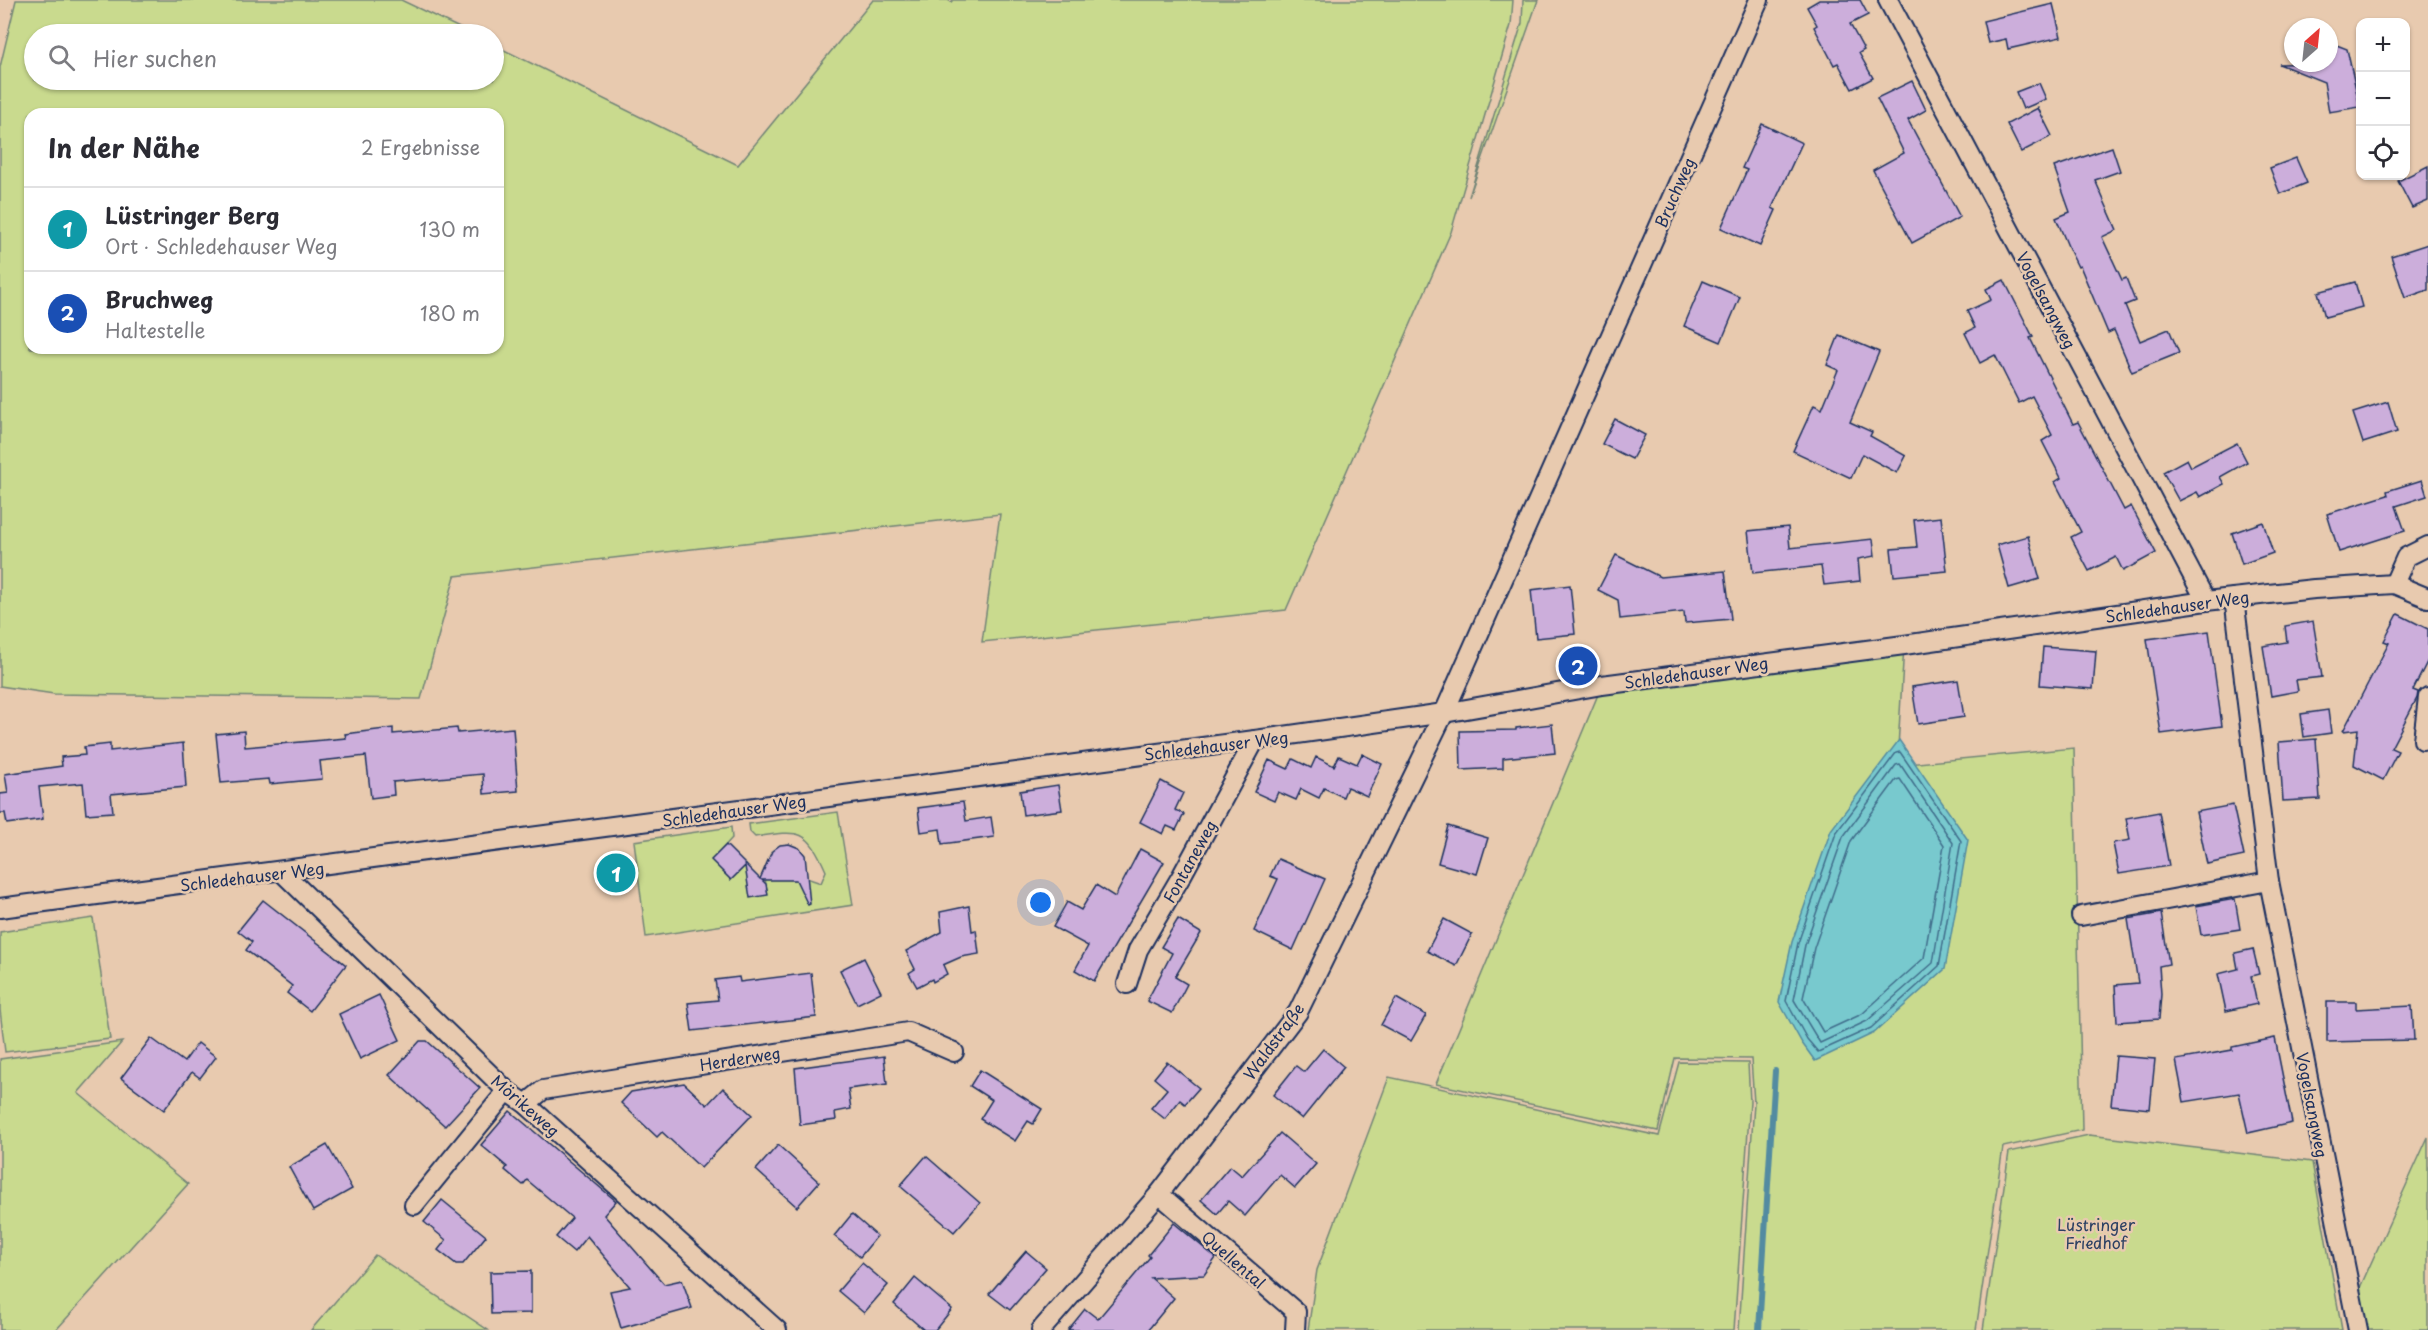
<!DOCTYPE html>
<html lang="de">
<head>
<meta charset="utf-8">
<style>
  body { margin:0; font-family:"Playpen Sans",sans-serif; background:#f2f2f3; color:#2b2b33 }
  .controls { position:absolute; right:18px; top:18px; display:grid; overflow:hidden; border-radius:12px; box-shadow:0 2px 4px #0004 }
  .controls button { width:54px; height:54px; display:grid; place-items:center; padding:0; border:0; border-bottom:2px solid #e1e1e2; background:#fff; color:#2b2b33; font:30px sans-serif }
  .compass { position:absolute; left:2284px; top:18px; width:54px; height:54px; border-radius:50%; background:#fff; box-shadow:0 2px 4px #0004; rotate:27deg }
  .you { position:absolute; left:1041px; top:903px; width:21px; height:21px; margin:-15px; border:4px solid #fff; border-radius:50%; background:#1a73e8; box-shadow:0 0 0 9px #1a73e833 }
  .badge { display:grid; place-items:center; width:39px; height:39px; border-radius:50%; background:#1b2f5e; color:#fff; font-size:20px; font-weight:700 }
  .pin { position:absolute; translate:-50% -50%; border:3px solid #fff; box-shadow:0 2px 6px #0006 }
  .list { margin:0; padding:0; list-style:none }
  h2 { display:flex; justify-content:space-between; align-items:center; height:78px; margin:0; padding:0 24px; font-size:26px }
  h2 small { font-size:20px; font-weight:400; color:#7c7c81 }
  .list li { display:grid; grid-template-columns:39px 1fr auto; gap:18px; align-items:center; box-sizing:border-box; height:84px; padding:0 24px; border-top:2px solid #e1e1e2 }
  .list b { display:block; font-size:22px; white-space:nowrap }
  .list p { margin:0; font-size:20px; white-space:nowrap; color:#7c7c81 }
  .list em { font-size:20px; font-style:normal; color:#7c7c81 }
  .icon { flex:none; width:33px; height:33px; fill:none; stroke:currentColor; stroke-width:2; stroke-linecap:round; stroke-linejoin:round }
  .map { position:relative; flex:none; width:2428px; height:1330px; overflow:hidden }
  .search { position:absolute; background:#fff; box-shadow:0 2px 4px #0004; left:24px; top:24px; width:480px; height:66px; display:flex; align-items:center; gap:15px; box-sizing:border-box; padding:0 21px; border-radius:33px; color:#7c7c81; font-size:22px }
  .panel { position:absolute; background:#fff; box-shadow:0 2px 4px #0004; left:24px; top:108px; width:480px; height:246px; border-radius:18px }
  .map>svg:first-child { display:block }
</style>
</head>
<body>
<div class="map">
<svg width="2428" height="1330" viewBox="0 0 2428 1330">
  <rect width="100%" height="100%" fill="#e8caaf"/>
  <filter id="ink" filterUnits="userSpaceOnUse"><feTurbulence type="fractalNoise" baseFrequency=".0167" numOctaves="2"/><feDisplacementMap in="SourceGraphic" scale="12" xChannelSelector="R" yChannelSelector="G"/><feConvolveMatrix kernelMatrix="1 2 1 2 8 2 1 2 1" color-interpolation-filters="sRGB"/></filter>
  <g filter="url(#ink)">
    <g fill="#c9da8e" stroke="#728476" stroke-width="1.5" fill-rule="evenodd">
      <path d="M16,0H401L472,34H34V80H494V45L738,165L873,0H948L951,2L953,0H1513L1511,25L1451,232L1286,610L982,642L1000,514L455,576L421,699L54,694L0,686V67ZM30,114H498V348H30Z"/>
      <polygon points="1523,0 1538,0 1469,197 1522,23"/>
      <polygon points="1904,645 1897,765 2074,748 2082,1130 2003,1147 1976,1330 1739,1330 1754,1103 1751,1059 1675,1058 1658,1131 1436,1084 1602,685"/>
      <path d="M838,812L853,905L646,937L634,841L731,827L732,838L712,860L731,880L746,865L768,895L765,879L776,877L794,880L801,876L821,883L826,871C807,828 800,830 755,837L750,832L749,824Z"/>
      <polygon points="93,918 110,1039 5,1052 0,1010 0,932"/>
      <polygon points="122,1042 78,1093 188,1184 56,1330 0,1330 0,1059"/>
      <polygon points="1679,1062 1748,1063 1750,1102 1734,1330 1308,1330 1317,1270 1389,1077 1659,1136"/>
      <polygon points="2089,1135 2312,1162 2342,1330 1983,1330 2009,1152"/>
      <polygon points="2428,1137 2428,1330 2358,1330 2353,1303"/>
      <polygon points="375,1255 488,1330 311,1330"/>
    </g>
    <polygon fill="#78c9ce" stroke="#538ba1" stroke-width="1.5" points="1899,740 1968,840 1945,969 1874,1033 1815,1061 1802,1043 1779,1002 1792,942 1831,830"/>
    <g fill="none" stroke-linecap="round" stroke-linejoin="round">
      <g stroke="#406d8b" stroke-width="1.5">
        <polygon points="1900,752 1961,841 1939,966 1871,1028 1818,1052 1807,1039 1786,1001 1798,943 1836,833 1896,753"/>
        <polygon points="1900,764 1953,843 1933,963 1867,1021 1820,1043 1794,1000 1805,945 1843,837 1896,765"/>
        <polygon points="1900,779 1944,845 1924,958 1862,1014 1823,1032 1803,998 1814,948 1851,841 1896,780"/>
      </g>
      <polyline stroke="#538ba1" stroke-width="6" points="1759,1330 1775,1071"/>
    </g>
    <g fill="#ccaedb" stroke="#1b2f5e" stroke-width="1.5">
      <polygon points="1819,0 1860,0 1868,15 1850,24 1864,50 1859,53 1873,78 1852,89 1838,63 1834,65 1814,27 1817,25 1807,7"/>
      <polygon points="2053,4 2061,37 2008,49 2006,39 1988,43 1983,21"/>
      <polygon points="2329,42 2347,49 2360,107 2329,112 2324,82 2279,64 2329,63"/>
      <polygon points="1912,81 1926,110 1908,120 1960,217 1912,243 1873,170 1904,153 1877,98"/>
      <polygon points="2039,83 2046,99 2023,109 2016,92"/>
      <polygon points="2038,108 2052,136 2021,152 2007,124"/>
      <polygon points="1762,124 1802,143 1772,208 1776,210 1760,246 1721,228 1747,170 1742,168"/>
      <polygon points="2112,147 2120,171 2095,180 2117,230 2102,237 2122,280 2126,278 2135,301 2125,305 2140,341 2169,329 2179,353 2132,372 2114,330 2108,333 2080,266 2078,267 2070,251 2056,218 2070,212 2054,167"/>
      <polygon points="2296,158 2307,183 2280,194 2270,168"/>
      <polygon points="2428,166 2428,201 2412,208 2398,181"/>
      <polygon points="2428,244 2428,290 2405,298 2391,256"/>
      <polygon points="2004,280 2033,337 2030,338 2073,424 2078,422 2124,510 2131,506 2156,553 2123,571 2116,557 2089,571 2071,537 2081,532 2055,482 2061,478 2042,441 2052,435 2032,396 2019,403 1995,355 1980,363 1965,333 1975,328 1967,311 1991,300 1986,289"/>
      <polygon points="1703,281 1740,297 1721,342 1684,326"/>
      <polygon points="2355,282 2362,307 2325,317 2318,292"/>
      <polygon points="1839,335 1879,352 1850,422 1872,432 1870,436 1906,456 1897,473 1862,454 1851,478 1793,451 1814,405 1822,409 1838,370 1827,365"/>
      <polygon points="2388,402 2397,432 2363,443 2353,413"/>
      <polygon points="1615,419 1645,435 1632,459 1602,444"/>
      <polygon points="2237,443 2247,462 2220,477 2224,484 2200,497 2197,492 2179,501 2163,472 2187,459 2191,467"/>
      <polygon points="2422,480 2427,496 2396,506 2405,531 2339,552 2327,514 2388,495 2387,491"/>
      <polygon points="1941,517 1947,571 1894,576 1891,549 1917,547 1914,520"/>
      <polygon points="2263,522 2273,553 2242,564 2232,533"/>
      <polygon points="1788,527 1790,548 1873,539 1875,556 1858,559 1860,581 1824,585 1821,566 1753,573 1748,531"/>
      <polygon points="2028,536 2040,579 2009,588 1997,545"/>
      <polygon points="1616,555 1660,577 1725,571 1731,619 1685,623 1684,612 1620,619 1618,600 1598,590"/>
      <polygon points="1570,585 1575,634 1536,638 1531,590"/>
      <polygon points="2398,614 2428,629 2428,660 2413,690 2418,692 2417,698 2391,748 2398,751 2383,780 2354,765 2358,729 2343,731 2389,643 2384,641"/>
      <polygon points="2313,621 2322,677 2296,680 2298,691 2271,696 2263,646 2287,642 2285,626"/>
      <polygon points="2209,631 2222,726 2161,734 2147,639"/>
      <polygon points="2043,647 2096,651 2093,689 2040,685"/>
      <polygon points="1958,680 1964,717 1918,724 1912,687"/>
      <polygon points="2328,710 2331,733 2304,737 2301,714"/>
      <polygon points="1552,724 1555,753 1503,758 1503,768 1461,770 1460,731 1516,730 1516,728"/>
      <polygon points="393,728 393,734 457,728 458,733 513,728 518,791 484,794 483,774 393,782 394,795 371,798 366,756 320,761 322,779 270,784 269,779 221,783 216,734 244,731 245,747 346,738 345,734"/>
      <polygon points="2316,739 2320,799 2283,801 2279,742"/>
      <polygon points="183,743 186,787 111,794 113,812 86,814 83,783 39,787 43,819 7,824 5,813 0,813 0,794 8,793 5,774 62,766 61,757 85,755 84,747 110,744 110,751"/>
      <polygon points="1362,754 1382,764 1367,796 1347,787 1343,797 1324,788 1319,798 1301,789 1296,800 1278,792 1274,801 1254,792 1269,760 1288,769 1293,759 1311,768 1316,757 1334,766 1339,756 1357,764"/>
      <polygon points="1161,781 1183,793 1175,810 1184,814 1176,830 1167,826 1163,834 1140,822"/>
      <polygon points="1058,785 1062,810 1023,815 1020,791"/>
      <polygon points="963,802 966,821 991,817 994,837 942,844 940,829 921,832 918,808"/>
      <polygon points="2233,805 2244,856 2207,864 2196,812"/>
      <polygon points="2159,812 2169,866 2119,874 2113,843 2130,840 2126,818"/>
      <polygon points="1448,826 1488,838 1477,874 1438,863"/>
      <polygon points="789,844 799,848 805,855 810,904 808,905 796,880 762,880 766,884 768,895 750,898 745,866 731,880 711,860 726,845 760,879 772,851 780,845"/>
      <polygon points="1140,849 1164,862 1094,981 1075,970 1088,946 1053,927 1067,902 1081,910 1096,885 1115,897"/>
      <polygon points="1278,859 1325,879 1293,950 1254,931 1278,879 1270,876"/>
      <polygon points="2235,899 2240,929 2201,935 2196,906"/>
      <polygon points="263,900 346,965 310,1011 287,993 292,986 246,950 252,942 238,931"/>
      <polygon points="969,906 972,931 976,930 979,954 961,957 943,965 947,974 933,982 932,979 917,987 909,973 915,969 906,951 942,932 940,912"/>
      <polygon points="2161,913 2169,964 2159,966 2161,994 2159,1019 2117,1022 2115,985 2138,983 2128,919"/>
      <polygon points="1178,919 1201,933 1175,977 1187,984 1172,1013 1147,1001 1172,953 1161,947"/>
      <polygon points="1444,919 1472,934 1456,966 1427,951"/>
      <polygon points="2253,949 2259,974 2251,976 2257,1004 2226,1011 2218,974 2238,969 2235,953"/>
      <polygon points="864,958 881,992 857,1004 840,970"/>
      <polygon points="811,973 816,1017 692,1031 688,1003 718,1000 715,980 739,977 740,982"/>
      <polygon points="379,995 400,1040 360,1059 339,1014"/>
      <polygon points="1396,998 1426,1015 1411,1041 1381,1025"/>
      <polygon points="2327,1002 2356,1002 2356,1009 2412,1006 2414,1040 2327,1042"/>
      <polygon points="151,1038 184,1062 198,1043 216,1057 200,1078 192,1072 164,1110 121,1078"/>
      <polygon points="2275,1038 2292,1123 2248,1133 2239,1093 2184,1102 2176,1060 2232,1050 2232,1047"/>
      <polygon points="420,1041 427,1041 480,1088 445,1126 389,1075"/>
      <polygon points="1323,1049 1344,1067 1302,1119 1273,1095 1296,1066 1304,1072"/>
      <polygon points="884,1056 887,1084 848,1089 851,1109 835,1112 836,1120 800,1125 795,1068"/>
      <polygon points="2116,1056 2155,1059 2150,1109 2111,1105"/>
      <polygon points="1167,1062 1199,1088 1185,1104 1180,1100 1165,1119 1151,1108 1167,1089 1154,1078"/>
      <polygon points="980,1070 1042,1109 1033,1124 1028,1121 1015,1141 980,1119 992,1100 970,1086"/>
      <polygon points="684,1083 707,1105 723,1088 752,1115 701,1168 662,1132 657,1137 621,1103 631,1092"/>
      <polygon points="510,1111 616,1201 604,1215 664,1284 682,1280 692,1308 621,1328 610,1291 630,1287 587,1236 574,1252 556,1237 572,1218 527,1180 523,1185 505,1170 507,1167 481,1145"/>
      <polygon points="1280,1133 1316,1164 1295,1188 1280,1175 1245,1216 1228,1201 1217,1214 1201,1200 1230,1166 1242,1176"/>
      <polygon points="327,1145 352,1189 313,1211 289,1167"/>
      <polygon points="778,1145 819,1182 797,1207 756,1170"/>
      <polygon points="926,1156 980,1203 954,1232 900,1186"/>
      <polygon points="442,1200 486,1236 463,1264 456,1264 438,1250 446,1240 424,1222"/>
      <polygon points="852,1214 877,1236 860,1257 834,1236"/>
      <polygon points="1174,1223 1216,1258 1204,1275 1151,1278 1174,1298 1148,1330 1068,1330 1085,1309 1098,1319 1150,1257 1148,1255"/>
      <polygon points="1026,1251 1046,1268 1010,1310 989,1294"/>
      <polygon points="862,1263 888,1285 864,1313 838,1291"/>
      <polygon points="531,1271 531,1313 491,1314 490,1272"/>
      <polygon points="915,1278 952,1309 935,1330 924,1330 894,1304"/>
    </g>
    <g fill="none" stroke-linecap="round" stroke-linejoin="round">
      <g stroke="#1b2f5e" stroke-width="22">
        <g id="street">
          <polyline points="1888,0 2206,601"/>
          <polyline points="2394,584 2406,557 2428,546"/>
          <polyline points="2234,598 2269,881 2358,1330"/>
          <polyline points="2423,740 2428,697"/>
          <polyline points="282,872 507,1091 526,1104 777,1330"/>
          <polyline points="0,908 1255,740 1444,713 1602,685 1904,645 2206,601 2314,589 2394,584 2428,598"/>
          <polyline points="2081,916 2269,881"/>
          <polyline points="1127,984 1138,950 1182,875 1255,740"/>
          <polyline points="526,1104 543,1090 908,1032 954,1052"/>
          <polyline points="1159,1194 1296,1312 1295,1330"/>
          <polyline points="414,1205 507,1091"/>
          <polyline points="1041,1330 1159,1194 1298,1012 1444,713 1759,0"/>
        </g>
      </g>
      <use href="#street" stroke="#e8caaf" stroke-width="18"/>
    </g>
  </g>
  <g text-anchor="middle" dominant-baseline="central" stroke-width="5" stroke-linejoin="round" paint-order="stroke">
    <g font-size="16" fill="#1b2f5e" stroke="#e8caaf">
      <text transform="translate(1674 192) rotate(-66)">Bruchweg</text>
      <text transform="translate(2047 300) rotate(62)">Vogelsangweg</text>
      <text transform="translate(2177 606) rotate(-8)">Schledehauser Weg</text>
      <text transform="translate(1696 672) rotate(-8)">Schledehauser Weg</text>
      <text transform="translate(1216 745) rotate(-7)">Schledehauser Weg</text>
      <text transform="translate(734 810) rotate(-8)">Schledehauser Weg</text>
      <text transform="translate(1189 861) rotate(-61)">Fontaneweg</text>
      <text transform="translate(252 876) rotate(-7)">Schledehauser Weg</text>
      <text transform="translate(1273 1041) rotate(-54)">Waldstraße</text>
      <text transform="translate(740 1058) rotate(-9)">Herderweg</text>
      <text transform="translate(526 1105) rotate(41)">Mörikeweg</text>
      <text transform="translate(2313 1105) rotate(79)">Vogelsangweg</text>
      <text transform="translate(1234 1259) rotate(41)">Quellental</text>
    </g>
    <g font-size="16" fill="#2c4063" stroke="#e8caaf">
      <text x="2096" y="1224">Lüstringer<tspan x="2096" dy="18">Friedhof</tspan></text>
    </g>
  </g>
</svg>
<div class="controls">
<button>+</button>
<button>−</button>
<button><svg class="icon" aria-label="locate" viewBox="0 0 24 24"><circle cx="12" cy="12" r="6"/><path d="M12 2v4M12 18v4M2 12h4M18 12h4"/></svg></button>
</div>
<svg class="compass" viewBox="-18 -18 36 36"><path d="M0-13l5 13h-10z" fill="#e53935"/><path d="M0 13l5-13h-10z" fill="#7c7c81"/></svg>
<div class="you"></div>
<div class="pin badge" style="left:616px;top:873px;background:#0f9aa8">1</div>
<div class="pin badge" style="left:1578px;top:666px;background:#1a4fb4">2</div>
<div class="search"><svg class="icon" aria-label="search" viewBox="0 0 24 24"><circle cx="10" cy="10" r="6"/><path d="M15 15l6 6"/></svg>Hier suchen</div>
<section class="panel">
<h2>In der Nähe<small>2 Ergebnisse</small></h2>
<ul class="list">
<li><span class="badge" style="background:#0f9aa8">1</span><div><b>Lüstringer Berg</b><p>Ort · Schledehauser Weg</p></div><em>130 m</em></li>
<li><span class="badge" style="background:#1a4fb4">2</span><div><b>Bruchweg</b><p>Haltestelle</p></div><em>180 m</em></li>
</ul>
</section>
</div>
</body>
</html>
